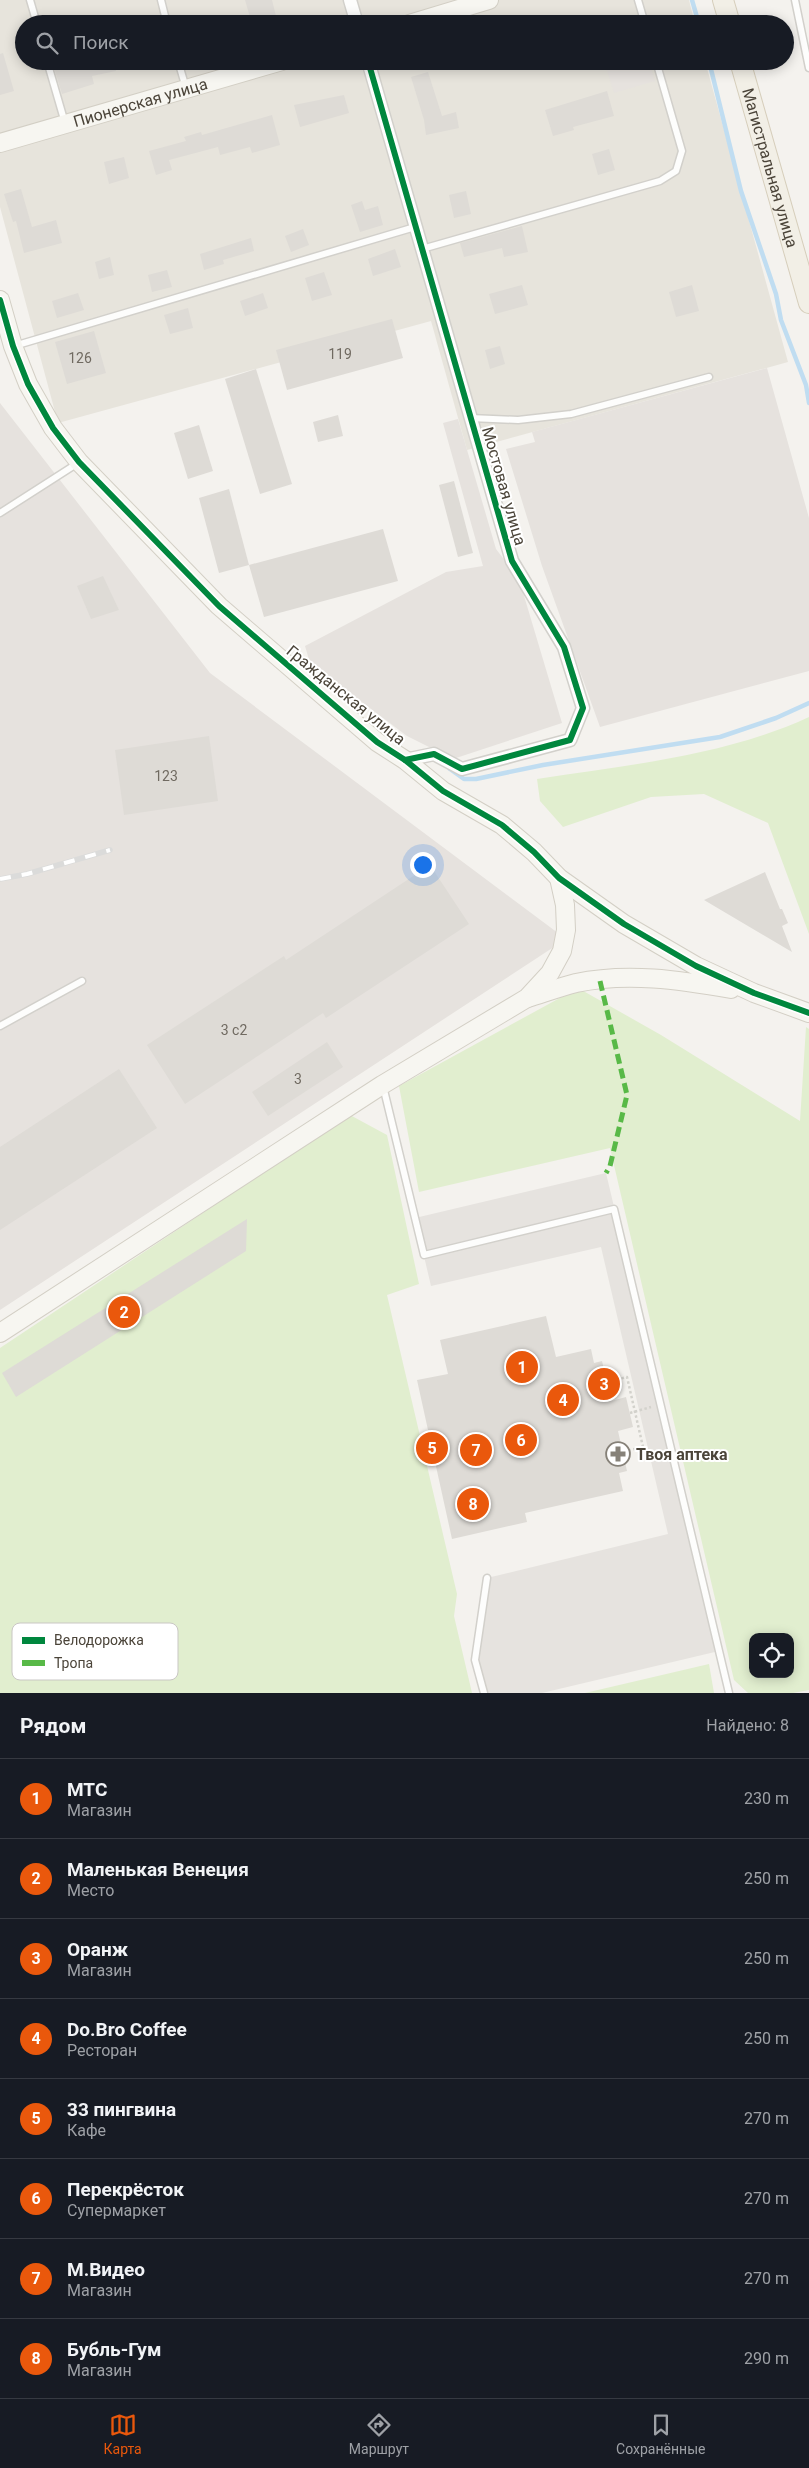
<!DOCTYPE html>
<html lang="ru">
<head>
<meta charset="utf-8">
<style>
  body { margin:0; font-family:Roboto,sans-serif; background:#20242c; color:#f1f3f6 }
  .controls { position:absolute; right:15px; bottom:15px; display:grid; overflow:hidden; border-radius:10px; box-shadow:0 2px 12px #0003 }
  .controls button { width:45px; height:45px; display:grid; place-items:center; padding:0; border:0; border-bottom:1px solid #363941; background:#171b24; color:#f1f3f6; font:25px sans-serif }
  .you { position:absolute; left:422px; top:864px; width:18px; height:18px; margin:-12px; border:4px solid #fff; border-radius:50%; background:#1a73e8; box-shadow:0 0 0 8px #1a73e833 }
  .badge { display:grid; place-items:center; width:32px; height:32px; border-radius:50%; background:#ea580c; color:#fff; font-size:16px; font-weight:700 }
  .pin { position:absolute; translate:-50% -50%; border:2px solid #fff; box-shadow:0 1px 5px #0006 }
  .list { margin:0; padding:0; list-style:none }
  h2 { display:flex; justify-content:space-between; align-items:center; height:65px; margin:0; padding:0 20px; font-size:21px }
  h2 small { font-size:16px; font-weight:400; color:#9ea1a6 }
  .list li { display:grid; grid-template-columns:32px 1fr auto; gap:15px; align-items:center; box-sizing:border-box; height:80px; padding:0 20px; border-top:1px solid #363941 }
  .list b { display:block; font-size:19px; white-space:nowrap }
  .list p { margin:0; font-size:16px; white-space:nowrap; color:#9ea1a6 }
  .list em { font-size:16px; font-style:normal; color:#9ea1a6 }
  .icon { flex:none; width:28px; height:28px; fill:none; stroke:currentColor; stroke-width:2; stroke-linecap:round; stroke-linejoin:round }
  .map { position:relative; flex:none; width:809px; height:1693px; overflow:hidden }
  .search { position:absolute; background:#171b24; box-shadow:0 2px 12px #0003; left:15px; right:15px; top:15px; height:55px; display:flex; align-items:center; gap:12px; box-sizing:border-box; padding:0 18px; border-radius:28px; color:#9ea1a6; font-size:19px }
  .sheet { height:705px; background:#171b24 }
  nav { display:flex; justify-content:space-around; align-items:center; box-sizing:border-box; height:70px; border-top:1px solid #363941; background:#171b24; font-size:14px; color:#9ea1a6 }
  nav a { display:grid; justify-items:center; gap:2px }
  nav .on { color:#ea580c }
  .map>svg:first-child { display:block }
</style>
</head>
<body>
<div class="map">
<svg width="809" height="1693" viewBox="0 0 809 1693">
  <rect width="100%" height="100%" fill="#f4f2ee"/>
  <polygon fill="#e7e4dc" points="0,0 689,0 695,24 24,24 24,61 705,61 788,362 467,450 431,321 58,423 0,207"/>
  <g fill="#e6e2de">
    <polygon points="604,61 649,61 655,81 614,93"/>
    <polygon points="767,368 809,518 809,671 600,727 542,566 506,449 535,442 532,432"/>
    <polygon points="0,403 210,673 566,939 0,1310"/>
    <polygon points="458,419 496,549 519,579 562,723 453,759 407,736 310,663 305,646 446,572 483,566 443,423"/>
  </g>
  <g fill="#e1eecf" fill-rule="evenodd">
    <path d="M809,717V934L768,823L704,794L651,797L563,827L540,801L537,779C628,765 725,756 809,717Z"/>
    <path d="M578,988L661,1035L800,1121L806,1027L809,1029V1690L793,1693H748L734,1680L610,1148L419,1192L399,1086ZM753,1637H790V1674H753Z"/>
    <polygon points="350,1115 387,1135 419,1284 387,1295 457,1594 454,1616 472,1693 0,1693 0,1348"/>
    <polygon points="709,1664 714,1693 585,1693"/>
  </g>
  <polygon fill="#e6e3df" points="606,1173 719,1651 542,1693 484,1693 475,1660 487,1578 668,1534 601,1247 431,1286 415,1218"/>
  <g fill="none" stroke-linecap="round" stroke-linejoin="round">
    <g stroke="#c0ddf1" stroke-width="4.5">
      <polyline points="692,0 699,24"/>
      <polyline points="709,61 741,191 776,294 781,320 806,385 809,403"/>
      <polyline points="450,769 464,779 476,779 543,765 720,737 776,718 809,703"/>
    </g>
  </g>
  <g fill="#dedbd6">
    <polygon points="245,0 272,0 278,24 252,24"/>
    <polygon points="3,53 14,91 0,95 0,54"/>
    <polygon points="52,61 114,61 116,71 92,76 94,84 62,94"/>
    <polygon points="428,72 442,116 456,112 459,128 426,135 424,120 411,77"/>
    <polygon points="607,91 614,116 573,127 574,130 553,136 545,110"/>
    <polygon points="344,95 349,113 300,127 294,105"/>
    <polygon points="272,115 280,145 252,153 250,147 220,155 218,147 169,160 172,170 156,175 149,151 186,141 184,137 201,132 202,135"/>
    <polygon points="609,149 615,170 598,175 592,154"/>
    <polygon points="124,157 129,178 109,184 104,162"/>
    <polygon points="21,189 32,227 56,220 62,243 24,253 16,221 13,222 4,194"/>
    <polygon points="466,191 471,214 454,218 449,195"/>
    <polygon points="362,201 365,210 378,206 383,225 360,232 351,205"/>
    <polygon points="522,226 528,252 504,257 502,248 464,257 460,243"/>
    <polygon points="303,229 309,245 291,252 285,236"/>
    <polygon points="251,238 254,251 223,260 224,264 204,270 200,254"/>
    <polygon points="395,249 401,267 373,276 368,259"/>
    <polygon points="110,257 114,275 99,279 95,262"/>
    <polygon points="167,270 172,287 152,292 148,275"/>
    <polygon points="324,272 332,295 312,301 305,278"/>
    <polygon points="522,285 528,305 495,314 489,294"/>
    <polygon points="692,285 699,311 676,317 669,292"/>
    <polygon points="78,293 84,310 57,318 52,301"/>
    <polygon points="263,293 268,308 245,316 240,301"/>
    <polygon points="188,308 193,328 170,334 164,315"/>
    <polygon points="392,319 403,358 287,390 276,350"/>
    <polygon points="94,331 106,373 67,384 55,342"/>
    <polygon points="500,346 505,364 490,369 485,350"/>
    <polygon points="256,369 292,484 260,494 225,379"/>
    <polygon points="338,415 343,436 318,442 313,422"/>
    <polygon points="199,425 213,471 188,479 174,433"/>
    <polygon points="454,481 473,553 458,557 439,485"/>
    <polygon points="229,489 249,565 219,573 199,498"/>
    <polygon points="383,529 398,581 264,617 249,565"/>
    <polygon points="103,576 119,610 91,619 77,586"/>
    <polygon points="209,736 218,801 124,815 115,750"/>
    <polygon points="430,865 469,924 326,1018 323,1013 185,1104 147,1045 284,956 286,960"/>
    <polygon points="765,872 780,909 782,909 788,923 782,926 792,952 704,900"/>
    <polygon points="327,1042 343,1067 268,1116 252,1092"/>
    <polygon points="119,1069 157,1128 0,1230 0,1147"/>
    <polygon points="247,1219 246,1251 16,1397 2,1373"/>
    <polygon points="546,1316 556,1357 591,1349 594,1363 602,1361 611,1401 626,1397 633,1427 618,1431 627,1471 619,1473 623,1491 525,1513 527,1522 452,1539 417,1380 448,1374 440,1340"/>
  </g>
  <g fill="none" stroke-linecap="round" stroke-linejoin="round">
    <g stroke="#d2d0cb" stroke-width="9">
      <g id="lane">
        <polyline points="30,0 37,24"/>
        <polyline points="161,0 167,24"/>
        <polyline points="638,0 645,24"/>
        <polyline points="795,0 809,68"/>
        <polyline points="47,61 65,123"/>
        <polyline points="178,61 186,88"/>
        <polyline points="422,249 660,181 676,171 682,151 656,61"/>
        <polyline points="14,346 415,227"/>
        <polyline points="470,418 518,420 571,414 709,377"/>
        <polyline points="0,513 78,463"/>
        <polyline points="0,1026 82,981"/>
        <polyline points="383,1086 424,1255 614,1209 729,1693"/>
        <polyline points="484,1693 475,1660 487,1578"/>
      </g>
    </g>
    <g stroke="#d2d0cb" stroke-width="15">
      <g id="street">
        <polyline points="350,0 357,24"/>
        <polyline points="368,61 512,561 564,647 583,708 570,740 462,769 434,754 405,760"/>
      </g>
    </g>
    <g stroke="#d3cfc5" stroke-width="20">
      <g id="secondary">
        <polyline points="409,24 489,0"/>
        <path id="s1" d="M0,143L282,61"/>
        <polyline points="0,300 13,346 28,384 53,428 79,462 219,606 377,742 405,760 443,791 502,825 534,852 559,878 624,924 696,966 754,993 809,1013"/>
        <path d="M528,998C544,993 560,987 576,983C627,972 680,980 731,989"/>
        <polyline points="0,1333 382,1085 527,998 550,973 562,951 566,930 565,905 559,878"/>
      </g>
    </g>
    <g stroke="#d6cebb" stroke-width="22">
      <g id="primary">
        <polyline points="723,0 730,24"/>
        <path id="s2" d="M740,61L809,303"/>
      </g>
    </g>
    <g stroke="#d3d2cc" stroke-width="2.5" stroke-dasharray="2.5 2.5" stroke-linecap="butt">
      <polyline points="607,1382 627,1377 643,1447 622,1452"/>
      <polyline points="630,1413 651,1407"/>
    </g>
    <use href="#lane" stroke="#fdfdfc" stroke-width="6"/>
    <use href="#street" stroke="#fdfdfc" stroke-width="12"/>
    <use href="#secondary" stroke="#f7f6f1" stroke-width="18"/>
    <use href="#primary" stroke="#f2efe6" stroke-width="20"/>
    <g stroke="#dbdbda" stroke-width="5.5">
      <polyline id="rail" points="0,879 27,874 110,850"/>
    </g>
    <use href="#rail" stroke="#fff" stroke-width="4" stroke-dasharray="11" stroke-linecap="butt"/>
    <polyline stroke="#58b947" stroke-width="5" stroke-dasharray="10 5" stroke-linecap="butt" points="600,981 627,1095 610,1166 606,1173"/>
    <g stroke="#fff" stroke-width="9">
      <g id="cycleway">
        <polyline points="368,61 512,561 564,647 583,708 570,740 462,769 434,754 405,760"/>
        <polyline points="0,300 13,346 28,384 53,428 79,462 219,606 377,742 405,760 443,791 502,825 534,852 559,878 624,924 696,966 754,993 809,1013"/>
      </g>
    </g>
    <use href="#cycleway" stroke="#00873e" stroke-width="6"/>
  </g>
  <defs>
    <g id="pharmacy-ring" transform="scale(1.25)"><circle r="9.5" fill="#fff" stroke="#868178" stroke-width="1.5"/><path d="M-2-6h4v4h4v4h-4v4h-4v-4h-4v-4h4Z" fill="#868178"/></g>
  </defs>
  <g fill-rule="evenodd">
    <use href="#pharmacy-ring" x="618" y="1454"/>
  </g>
  <g text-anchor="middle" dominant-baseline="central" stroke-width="4" stroke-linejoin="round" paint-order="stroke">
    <g font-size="14" fill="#706a61">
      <text x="340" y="354">119</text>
      <text x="80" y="358">126</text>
      <text x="166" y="776">123</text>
      <text x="234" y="1030">3 с2</text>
      <text x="298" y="1079">3</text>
    </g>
    <g font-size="16" fill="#4b4439" stroke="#fff">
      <text stroke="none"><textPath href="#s1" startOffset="146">Пионерская улица</textPath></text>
      <text stroke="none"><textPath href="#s2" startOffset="111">Магистральная улица</textPath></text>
      <text transform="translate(504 486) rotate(74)">Мостовая улица</text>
      <text transform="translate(346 695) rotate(39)">Гражданская улица</text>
    </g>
    <g font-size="16" font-weight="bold" fill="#4b4439" stroke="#fff" text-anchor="start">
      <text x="636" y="1454">Твоя аптека</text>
    </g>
  </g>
  <rect x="12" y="1623" width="166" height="57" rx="8" fill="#fff" stroke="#c9c7c4" stroke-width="1"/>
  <rect x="22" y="1637" width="23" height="7" fill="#00873e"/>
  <rect x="22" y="1660" width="23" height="6" fill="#58b947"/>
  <g font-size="14" fill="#4b4439">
    <text x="54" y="1645">Велодорожка</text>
    <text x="54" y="1668">Тропа</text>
  </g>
</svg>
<div class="controls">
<button><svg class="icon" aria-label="locate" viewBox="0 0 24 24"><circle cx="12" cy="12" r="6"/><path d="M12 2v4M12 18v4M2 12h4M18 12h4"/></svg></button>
</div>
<div class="you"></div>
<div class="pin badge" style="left:522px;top:1367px">1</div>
<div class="pin badge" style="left:124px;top:1312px">2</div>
<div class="pin badge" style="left:604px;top:1384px">3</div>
<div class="pin badge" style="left:563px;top:1400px">4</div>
<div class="pin badge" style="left:432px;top:1448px">5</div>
<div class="pin badge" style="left:521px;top:1440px">6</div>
<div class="pin badge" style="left:476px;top:1450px">7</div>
<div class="pin badge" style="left:473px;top:1504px">8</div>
<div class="search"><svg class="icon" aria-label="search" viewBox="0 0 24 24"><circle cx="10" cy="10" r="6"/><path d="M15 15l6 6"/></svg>Поиск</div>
</div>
<section class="sheet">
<h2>Рядом<small>Найдено: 8</small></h2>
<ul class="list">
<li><span class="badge">1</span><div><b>МТС</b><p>Магазин</p></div><em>230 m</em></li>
<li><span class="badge">2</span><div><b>Маленькая Венеция</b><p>Место</p></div><em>250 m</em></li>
<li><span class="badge">3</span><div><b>Оранж</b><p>Магазин</p></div><em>250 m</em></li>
<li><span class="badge">4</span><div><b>Do.Bro Coffee</b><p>Ресторан</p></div><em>250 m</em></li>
<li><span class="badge">5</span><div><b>33 пингвина</b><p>Кафе</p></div><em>270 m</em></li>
<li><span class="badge">6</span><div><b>Перекрёсток</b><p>Супермаркет</p></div><em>270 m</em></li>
<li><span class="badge">7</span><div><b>М.Видео</b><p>Магазин</p></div><em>270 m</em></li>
<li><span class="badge">8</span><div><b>Бубль-Гум</b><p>Магазин</p></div><em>290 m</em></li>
</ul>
</section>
<nav>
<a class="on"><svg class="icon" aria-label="map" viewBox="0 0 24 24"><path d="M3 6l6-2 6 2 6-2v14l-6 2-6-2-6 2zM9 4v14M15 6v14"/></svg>Карта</a>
<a><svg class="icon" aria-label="directions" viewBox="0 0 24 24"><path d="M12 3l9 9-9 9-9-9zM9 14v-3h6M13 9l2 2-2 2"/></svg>Маршрут</a>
<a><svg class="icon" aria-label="saved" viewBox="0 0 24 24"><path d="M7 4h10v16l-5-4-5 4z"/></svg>Сохранённые</a>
</nav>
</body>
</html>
